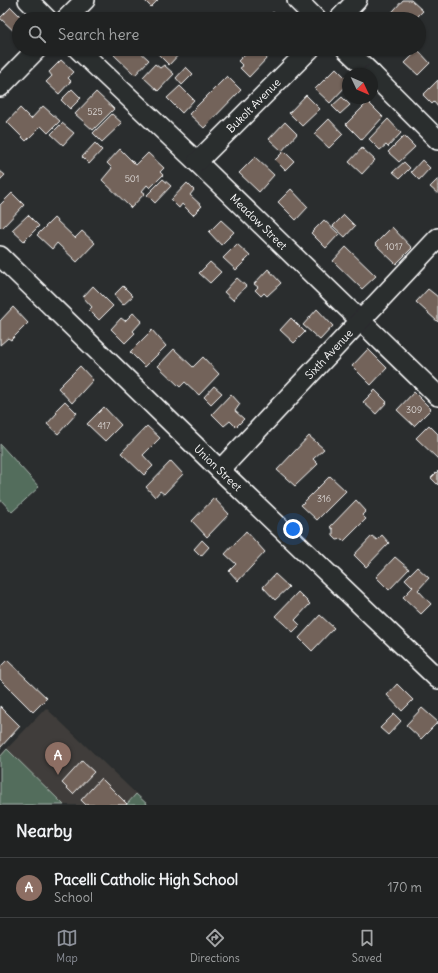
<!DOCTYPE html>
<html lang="en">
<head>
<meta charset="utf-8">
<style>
  body { margin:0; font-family:Delius,sans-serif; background:#2d2f2f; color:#f1f3f6 }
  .compass { position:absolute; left:342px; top:68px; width:36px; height:36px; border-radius:50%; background:#202222; box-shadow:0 1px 3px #0004; rotate:134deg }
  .you { position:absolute; left:293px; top:529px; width:14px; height:14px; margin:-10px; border:3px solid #fff; border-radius:50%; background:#1a73e8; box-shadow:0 0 0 6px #1a73e833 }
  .badge { display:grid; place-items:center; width:26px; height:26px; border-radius:50%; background:#8c9099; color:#fff; font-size:13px; font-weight:700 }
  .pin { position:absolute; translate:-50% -33px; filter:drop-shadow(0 1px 2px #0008) }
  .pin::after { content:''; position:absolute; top:21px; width:14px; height:12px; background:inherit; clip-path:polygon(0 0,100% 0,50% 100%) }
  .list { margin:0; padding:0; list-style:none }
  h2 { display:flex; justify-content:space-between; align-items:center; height:52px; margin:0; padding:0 16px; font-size:17px }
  h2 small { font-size:13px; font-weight:400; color:#a2a4a5 }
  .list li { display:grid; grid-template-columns:26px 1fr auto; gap:12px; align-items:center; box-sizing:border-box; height:60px; padding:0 16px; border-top:1px solid #3d3f40 }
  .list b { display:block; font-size:15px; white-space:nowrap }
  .list p { margin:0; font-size:13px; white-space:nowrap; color:#a2a4a5 }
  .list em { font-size:13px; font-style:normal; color:#a2a4a5 }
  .icon { flex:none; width:22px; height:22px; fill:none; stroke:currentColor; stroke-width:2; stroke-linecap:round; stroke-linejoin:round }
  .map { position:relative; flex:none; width:438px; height:805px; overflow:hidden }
  .search { position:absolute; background:#202222; box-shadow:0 1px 3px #0004; left:12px; right:12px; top:12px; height:44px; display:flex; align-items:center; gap:10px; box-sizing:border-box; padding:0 14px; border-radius:22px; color:#a2a4a5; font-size:15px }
  .sheet { height:112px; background:#202222 }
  nav { display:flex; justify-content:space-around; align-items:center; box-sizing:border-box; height:56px; border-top:1px solid #3d3f40; background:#202222; font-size:11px; color:#a2a4a5 }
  nav a { display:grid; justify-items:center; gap:2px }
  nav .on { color:#8c9099 }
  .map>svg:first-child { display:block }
</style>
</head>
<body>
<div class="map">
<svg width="438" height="805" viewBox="0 0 438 805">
  <rect width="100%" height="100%" fill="#2a2d2e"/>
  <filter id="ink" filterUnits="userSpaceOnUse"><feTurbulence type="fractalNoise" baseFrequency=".025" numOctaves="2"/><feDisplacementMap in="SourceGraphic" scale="8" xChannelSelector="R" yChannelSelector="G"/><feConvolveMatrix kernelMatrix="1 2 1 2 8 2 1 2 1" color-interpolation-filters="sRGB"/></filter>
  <g filter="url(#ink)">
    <polygon fill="#403e3b" points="46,708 148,805 0,805 0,756"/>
    <g fill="#526d5c" stroke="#a8b6ae">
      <polygon points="0,444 39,487 12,512 0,499"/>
      <polygon points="7,749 64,805 0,805 0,757"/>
      <polygon points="136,794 148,805 128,805 127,804"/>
    </g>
    <g fill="#73645a" stroke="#fff">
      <polygon points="144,0 158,0 151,7"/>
      <polygon points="403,0 411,0 423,11 415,19 386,19"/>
      <polygon points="11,7 23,19 19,19 19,36 0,18"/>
      <polygon points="273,12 279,19 267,19"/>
      <polygon points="121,49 137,49 149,60 135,75 114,55"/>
      <polygon points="161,49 180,49 182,51 169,65 157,53"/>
      <polygon points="215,49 226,49 221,55"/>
      <polygon points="250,49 259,49 268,57 249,77 240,68 243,66 238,61"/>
      <polygon points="402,49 413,49 407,55"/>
      <polygon points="418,50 430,63 418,75 405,63"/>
      <polygon points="61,60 74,72 68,78 71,81 59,94 46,82 52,76 49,72"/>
      <polygon points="155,64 160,68 164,65 174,74 158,91 143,77"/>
      <polygon points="186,67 193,74 182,85 176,78"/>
      <polygon points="336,68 348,80 348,84 330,103 315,89"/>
      <polygon points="227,76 241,90 204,128 189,114"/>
      <polygon points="438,80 438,107 434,102 432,104 423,95"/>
      <polygon points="180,86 194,100 182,113 167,98"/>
      <polygon points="72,89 81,98 70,109 61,100"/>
      <polygon points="96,92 114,109 93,130 75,114"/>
      <polygon points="306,95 320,109 302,126 289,113"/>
      <polygon points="342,97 350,105 340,114 332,106"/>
      <polygon points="368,102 383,117 362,140 346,124"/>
      <polygon points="43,106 60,121 48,133 41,126 26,141 7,122 20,108 31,119"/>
      <polygon points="112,114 122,123 102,142 93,133"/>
      <polygon points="329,119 343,134 329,148 314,134"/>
      <polygon points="388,119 401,133 388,147 386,145 380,150 369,139"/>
      <polygon points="285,122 297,134 282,151 269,139"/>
      <polygon points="62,123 74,133 63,145 51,134"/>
      <polygon points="404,136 415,147 399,162 388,152"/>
      <polygon points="95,143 102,150 89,164 82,157"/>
      <polygon points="362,148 375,160 362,174 349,162"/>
      <polygon points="120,149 136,165 148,153 164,168 160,172 163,175 150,188 147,185 142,191 145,193 131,208 102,180 112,168 107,163"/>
      <polygon points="284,151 294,161 285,170 275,160"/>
      <polygon points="255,157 274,175 259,192 239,173"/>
      <polygon points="422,160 430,168 419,180 411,172"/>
      <polygon points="404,162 410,168 400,178 393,172"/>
      <polygon points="0,171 5,175 0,180"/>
      <polygon points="163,179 171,186 155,203 147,195"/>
      <polygon points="438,179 438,194 430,187"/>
      <polygon points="187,183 194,190 190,195 202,206 193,215 182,204 179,208 171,200"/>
      <polygon points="291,189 308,207 296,220 278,202"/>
      <polygon points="12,193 24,205 2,228 0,226 0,205"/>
      <polygon points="28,215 39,226 24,241 12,230"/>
      <polygon points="344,215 355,226 345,237 333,226"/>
      <polygon points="54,218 75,238 82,231 95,243 77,262 57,243 52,249 37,235"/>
      <polygon points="221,220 234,232 221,245 209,232"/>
      <polygon points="324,220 339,234 326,248 311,233"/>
      <polygon points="392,227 412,248 396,264 375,244"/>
      <polygon points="237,244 250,256 236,270 223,258"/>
      <polygon points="346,247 376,276 362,289 333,261"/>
      <polygon points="210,262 221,272 210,283 199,273"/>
      <polygon points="268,269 281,283 267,296 264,293 261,296 255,290 258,287 254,284"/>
      <polygon points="237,278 246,286 233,300 224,292"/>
      <polygon points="93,286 113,306 99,320 89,310 92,307 83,297"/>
      <polygon points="123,286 133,296 123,305 114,295"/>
      <polygon points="428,289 438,297 438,322 416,302"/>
      <polygon points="13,307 28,323 11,340 8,338 0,345 0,321"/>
      <polygon points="317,309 333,326 320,340 303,325"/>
      <polygon points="133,313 142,321 133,331 135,333 125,343 111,329 121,318 125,321"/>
      <polygon points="291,318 305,332 294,343 280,330"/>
      <polygon points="152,330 166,346 145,367 130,352"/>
      <polygon points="174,349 193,367 203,357 219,374 199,395 185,382 180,387 158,366"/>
      <polygon points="368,349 387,368 371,385 352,366"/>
      <polygon points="80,366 93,380 72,403 58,388"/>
      <polygon points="214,386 222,393 211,404 204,397"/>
      <polygon points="375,390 387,402 376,414 363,402"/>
      <polygon points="414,392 431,409 414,426 397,410"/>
      <polygon points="231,394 240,404 235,411 244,419 236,427 230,421 224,426 212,414"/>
      <polygon points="65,401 77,413 58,434 47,424 57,413 55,411"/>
      <polygon points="104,407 121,425 105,441 87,424"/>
      <polygon points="429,425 438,434 438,459 416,438"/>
      <polygon points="147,426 160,438 143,455 153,466 144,475 121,453"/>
      <polygon points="309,436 324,449 313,459 318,464 295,486 277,470"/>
      <polygon points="171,461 183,474 164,494 160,491 155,497 146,487"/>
      <polygon points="438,471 438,485 431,478"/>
      <polygon points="330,476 346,491 317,520 301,505"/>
      <polygon points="214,498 229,514 207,537 192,521"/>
      <polygon points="356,500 366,511 362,515 366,519 344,541 342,539 337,540 333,536 333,529 330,527"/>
      <polygon points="246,531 265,552 238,581 229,571 236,564 225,554"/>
      <polygon points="382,535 389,543 366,567 354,555 372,536 377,540"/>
      <polygon points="202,540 209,547 201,556 194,549"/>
      <polygon points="395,557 409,569 389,590 376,577"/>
      <polygon points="417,567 429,578 418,590 431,604 421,614 403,597 413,587 405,579"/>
      <polygon points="275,574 289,587 275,600 263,587"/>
      <polygon points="298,592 310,604 295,620 300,625 293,632 275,616"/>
      <polygon points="320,615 334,628 312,651 299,638"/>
      <polygon points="7,660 47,698 33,712 0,679 0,667"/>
      <polygon points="397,684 413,700 402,711 387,695"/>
      <polygon points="0,706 20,726 0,748"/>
      <polygon points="422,708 438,722 421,739 406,725"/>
      <polygon points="394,714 401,721 388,735 380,728"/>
      <polygon points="82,761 94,772 73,794 62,783"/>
      <polygon points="101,778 127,804 126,805 86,805 81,800"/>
    </g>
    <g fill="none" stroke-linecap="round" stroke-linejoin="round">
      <g stroke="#fff" stroke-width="22">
        <g id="minor">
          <polyline points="28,0 47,19"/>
          <polyline points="297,0 316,19"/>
          <polyline points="66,19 85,0"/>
          <polyline points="339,19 357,0"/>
          <path id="s1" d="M78,49L197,162L438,396"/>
          <polyline points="346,49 372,74"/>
          <polyline points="372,74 438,140"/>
          <polyline points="0,87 37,49"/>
          <path id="s2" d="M197,162L310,49"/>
          <path id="s3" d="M0,256L220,470L438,679"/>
          <path id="s4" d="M220,470L438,238"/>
        </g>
      </g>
      <use href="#minor" stroke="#2a2d2e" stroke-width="19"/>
    </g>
  </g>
  <g text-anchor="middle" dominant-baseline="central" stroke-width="3.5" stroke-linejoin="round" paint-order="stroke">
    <g font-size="9" fill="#dcd8d6">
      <text x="95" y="111">525</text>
      <text x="132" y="178">501</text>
      <text x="394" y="246">1017</text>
      <text x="414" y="409">309</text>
      <text x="104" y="425">417</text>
      <text x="324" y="498">316</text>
    </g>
    <g font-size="11" fill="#fff" stroke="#2a2d2e">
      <text stroke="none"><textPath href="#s2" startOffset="80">Bukolt Avenue</textPath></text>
      <text stroke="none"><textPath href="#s1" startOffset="250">Meadow Street</textPath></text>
      <text stroke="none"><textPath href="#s4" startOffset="159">Sixth Avenue</textPath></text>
      <text stroke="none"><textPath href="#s3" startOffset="304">Union Street</textPath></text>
    </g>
  </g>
</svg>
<svg class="compass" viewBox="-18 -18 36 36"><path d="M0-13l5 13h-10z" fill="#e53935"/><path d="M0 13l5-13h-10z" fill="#a2a4a5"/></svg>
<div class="you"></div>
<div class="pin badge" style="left:58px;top:775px;background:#8d6e63">A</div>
<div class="search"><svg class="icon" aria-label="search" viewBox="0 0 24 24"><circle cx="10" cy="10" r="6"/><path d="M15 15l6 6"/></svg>Search here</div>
</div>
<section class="sheet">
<h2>Nearby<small></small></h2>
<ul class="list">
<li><span class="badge" style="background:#8d6e63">A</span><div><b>Pacelli Catholic High School</b><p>School</p></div><em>170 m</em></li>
</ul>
</section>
<nav>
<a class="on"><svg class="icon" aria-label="map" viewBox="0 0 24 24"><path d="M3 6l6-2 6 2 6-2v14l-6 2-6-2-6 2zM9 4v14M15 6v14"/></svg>Map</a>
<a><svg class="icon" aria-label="directions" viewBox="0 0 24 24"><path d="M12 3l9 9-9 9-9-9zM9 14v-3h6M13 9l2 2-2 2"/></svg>Directions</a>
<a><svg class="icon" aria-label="saved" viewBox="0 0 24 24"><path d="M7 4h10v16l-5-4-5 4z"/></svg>Saved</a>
</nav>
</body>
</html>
